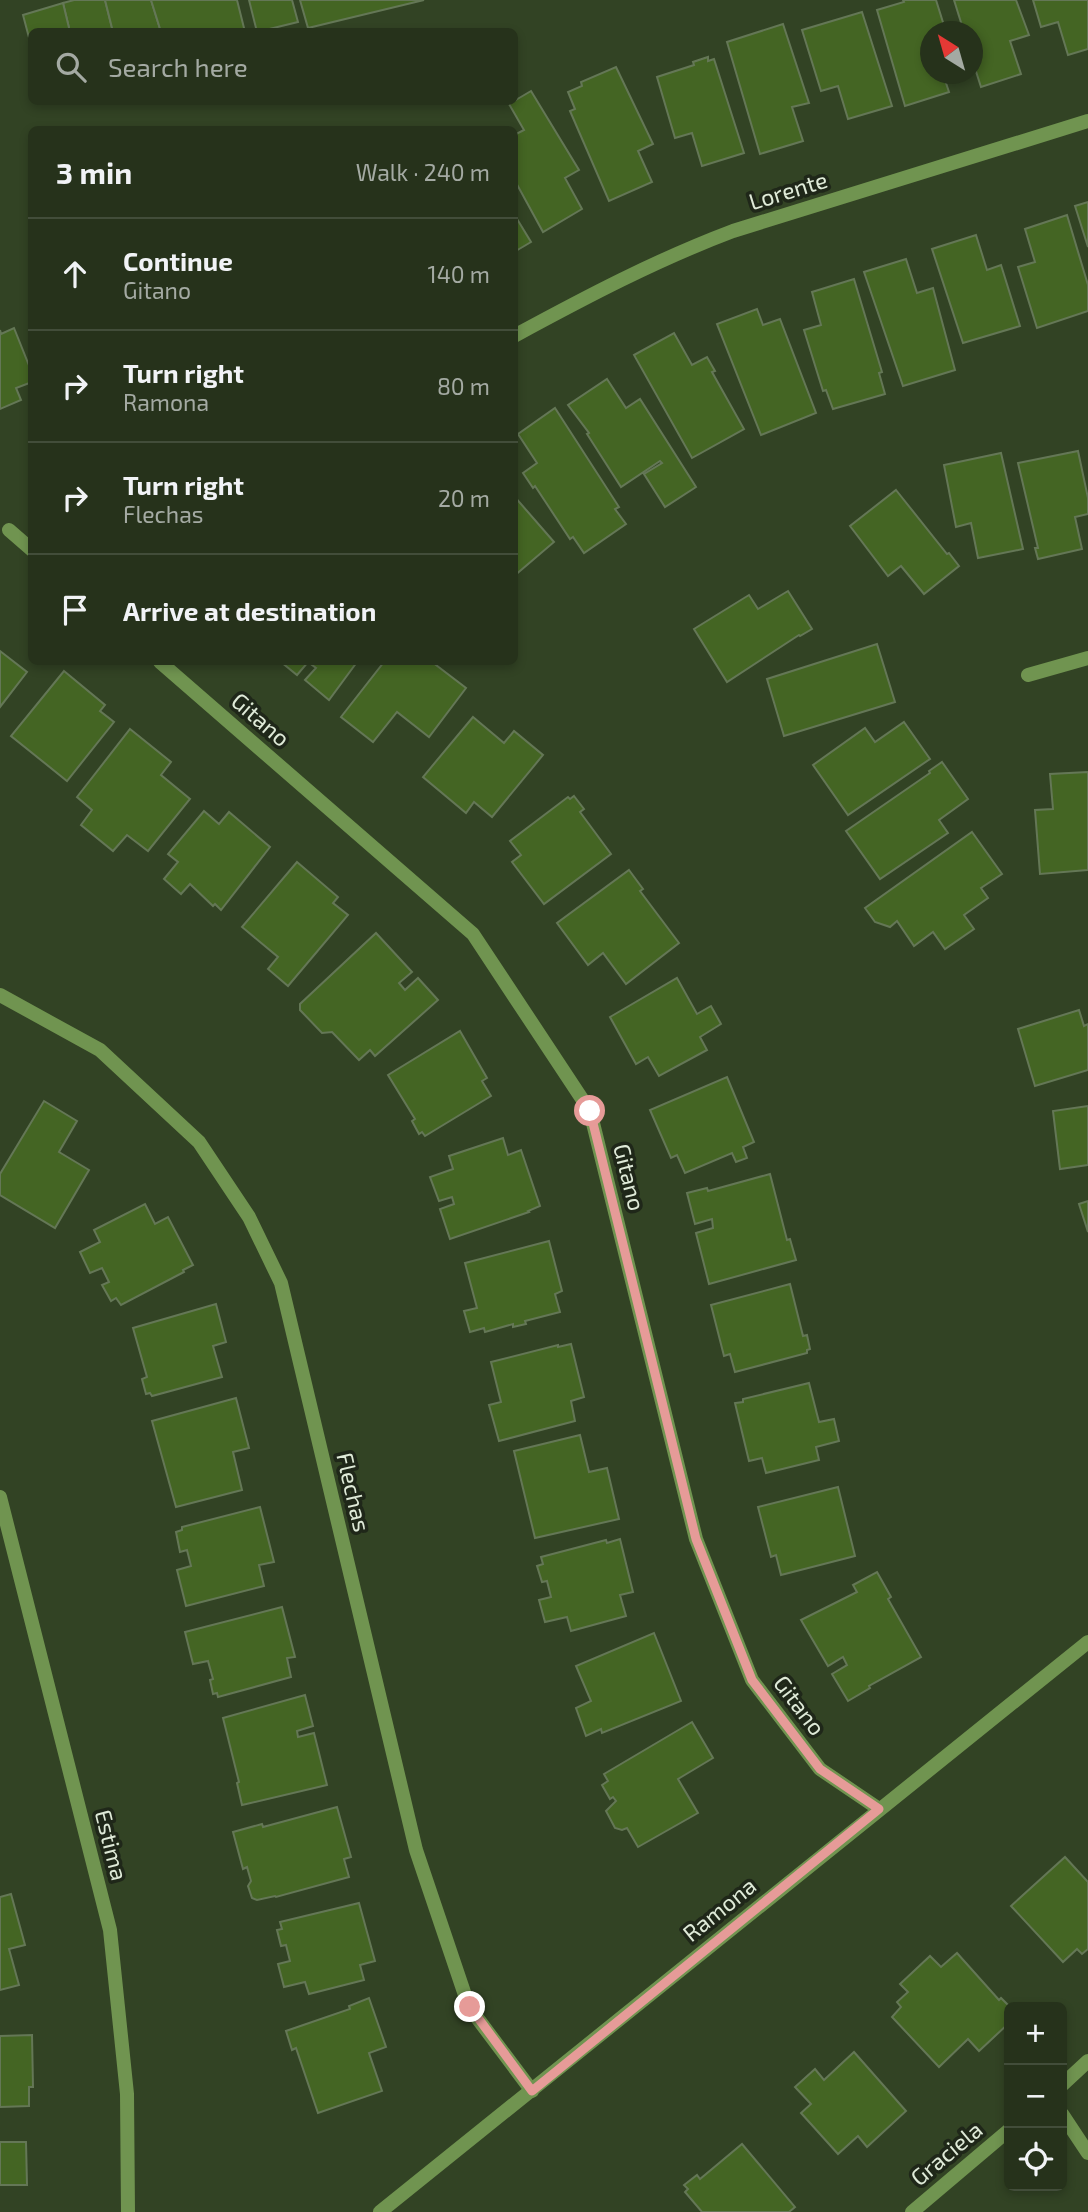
<!DOCTYPE html>
<html lang="en">
<head>
<meta charset="utf-8">
<style>
  body { margin:0; font-family:"Exo 2",sans-serif; background:#323e28; color:#f1f3f6 }
  .controls { position:absolute; right:21px; bottom:21px; display:grid; overflow:hidden; border-radius:10px; box-shadow:0 4px 10px #0003 }
  .controls button { width:63px; height:63px; display:grid; place-items:center; padding:0; border:0; border-bottom:2px solid #424d3a; background:#26321b; color:#f1f3f6; font:35px sans-serif }
  .compass { position:absolute; left:920px; top:21px; width:63px; height:63px; border-radius:50%; background:#26321b; box-shadow:0 4px 10px #0003; rotate:323deg }
  .stop { position:absolute; width:21px; height:21px; margin:-16px; border:5px solid #e69b98; border-radius:50%; background:#fff }
  .stop.end { background:#e69b98; border-color:#fff; box-shadow:0 2px 7px #0008 }
  .list { margin:0; padding:0; list-style:none }
  h2 { display:flex; justify-content:space-between; align-items:center; height:91px; margin:0; padding:0 28px; font-size:30px }
  h2 small { font-size:23px; font-weight:400; color:#a4aaa3 }
  .list li { display:grid; grid-template-columns:46px 1fr auto; gap:21px; align-items:center; box-sizing:border-box; height:112px; padding:0 28px; border-top:2px solid #424d3a }
  .list b { display:block; font-size:26px; white-space:nowrap }
  .list p { margin:0; font-size:23px; white-space:nowrap; color:#a4aaa3 }
  .list em { font-size:23px; font-style:normal; color:#a4aaa3 }
  .icon { flex:none; width:38px; height:38px; fill:none; stroke:currentColor; stroke-width:2; stroke-linecap:round; stroke-linejoin:round }
  .map { position:relative; flex:none; width:1088px; height:2212px; overflow:hidden }
  .search { position:absolute; background:#26321b; box-shadow:0 4px 10px #0003; left:28px; top:28px; width:490px; height:77px; display:flex; align-items:center; gap:18px; box-sizing:border-box; padding:0 24px; border-radius:10px; color:#a4aaa3; font-size:26px }
  .panel { position:absolute; background:#26321b; box-shadow:0 4px 10px #0003; left:28px; top:126px; width:490px; height:539px; border-radius:10px }
  .map>svg:first-child { display:block }
</style>
</head>
<body>
<div class="map">
<svg width="1088" height="2212" viewBox="0 0 1088 2212">
  <rect width="100%" height="100%" fill="#324324"/>
  <g fill="#446523" stroke="#647756" stroke-width="2">
    <polygon points="74,0 105,0 113,32 70,32 63,3"/>
    <polygon points="105,0 151,0 161,32 113,32"/>
    <polygon points="151,0 237,0 245,32 161,32"/>
    <polygon points="249,0 292,0 298,22 257,32"/>
    <polygon points="300,0 424,0 308,28"/>
    <polygon points="903,0 936,0 946,32 930,32 930,74 943,74 949,92 905,106 877,10 904,2"/>
    <polygon points="954,0 1016,0 1029,35 1010,41 1021,74 981,87 972,59 972,32 964,32"/>
    <polygon points="1033,0 1088,0 1088,49 1068,55 1058,22 1041,27"/>
    <polygon points="63,3 70,32 32,32 32,49 23,15"/>
    <polygon points="862,12 892,106 848,119 838,86 821,91 802,30"/>
    <polygon points="783,24 809,103 792,107 803,141 760,154 727,42"/>
    <polygon points="708,57 708,61 714,59 744,153 702,166 692,133 675,138 657,77 694,65 693,62"/>
    <polygon points="616,67 653,144 638,151 652,182 609,201 570,111 575,109 568,92 582,86 581,82"/>
    <polygon points="531,91 579,170 565,178 582,209 543,232 514,179 514,135 524,130 509,104"/>
    <polygon points="1088,202 1088,247 1075,206"/>
    <polygon points="514,214 531,242 514,252"/>
    <polygon points="1067,215 1088,285 1088,311 1037,328 1018,267 1035,262 1025,229"/>
    <polygon points="976,235 987,270 1001,265 1020,326 963,343 932,249"/>
    <polygon points="906,259 917,293 933,288 955,370 903,386 864,272"/>
    <polygon points="854,279 882,372 879,373 885,394 833,409 826,390 823,391 804,330 821,325 812,292"/>
    <polygon points="757,309 763,325 780,319 816,413 761,435 717,324"/>
    <polygon points="14,328 32,373 32,382 16,388 21,400 0,409 0,330 1,334"/>
    <polygon points="674,333 692,365 707,357 715,371 712,372 744,429 692,458 634,355"/>
    <polygon points="607,379 626,408 640,399 696,487 665,507 644,474 662,463 660,461 621,487 587,434 589,433 568,405"/>
    <polygon points="555,408 619,507 615,509 626,524 584,553 573,537 570,539 535,486 533,488 523,473 537,463 518,434"/>
    <polygon points="1078,451 1088,498 1088,514 1075,517 1082,549 1038,559 1035,548 1038,548 1018,463"/>
    <polygon points="1001,453 1023,549 978,558 971,523 956,527 944,465"/>
    <polygon points="896,490 947,554 949,553 959,566 924,594 901,566 888,576 850,526"/>
    <polygon points="514,496 554,542 514,576"/>
    <polygon points="788,591 812,629 800,636 799,635 727,682 694,629 749,595 758,609"/>
    <polygon points="877,644 895,702 784,736 767,679"/>
    <polygon points="0,651 27,672 0,707"/>
    <polygon points="281,662 357,662 329,700 305,680 316,668 308,662 297,675"/>
    <polygon points="384,662 432,662 466,688 429,737 397,712 373,742 341,717"/>
    <polygon points="64,671 105,705 100,711 114,722 67,781 11,736"/>
    <polygon points="473,717 504,743 514,731 543,755 492,817 474,802 466,813 423,777"/>
    <polygon points="904,722 930,759 848,815 813,765 865,728 875,742"/>
    <polygon points="130,729 171,762 161,775 190,799 148,851 127,835 113,851 81,825 92,810 77,797"/>
    <polygon points="942,762 968,799 939,820 948,833 880,879 846,831 930,773 929,771"/>
    <polygon points="1088,772 1088,870 1040,874 1035,810 1053,809 1050,774"/>
    <polygon points="574,796 584,809 580,812 611,854 544,904 512,862 521,855 510,841 568,797 570,799"/>
    <polygon points="204,811 219,824 229,812 270,847 221,910 215,904 213,906 190,884 181,894 164,879 178,862 168,854"/>
    <polygon points="972,832 1002,874 981,888 988,898 964,915 974,929 945,949 933,932 914,946 897,921 890,927 875,922 865,908"/>
    <polygon points="297,862 338,897 333,903 348,915 288,986 268,969 278,957 242,927"/>
    <polygon points="629,870 643,889 640,891 679,943 626,984 603,953 588,965 557,923"/>
    <polygon points="376,933 412,972 399,983 405,990 418,978 438,1000 375,1056 370,1050 359,1060 332,1032 322,1033 300,1010 300,1004"/>
    <polygon points="677,978 697,1014 711,1006 721,1024 700,1037 707,1050 659,1076 648,1057 636,1064 610,1017"/>
    <polygon points="1079,1010 1084,1026 1088,1024 1088,1070 1035,1086 1018,1029"/>
    <polygon points="460,1031 487,1078 482,1081 491,1096 425,1136 422,1132 419,1134 412,1121 415,1119 388,1075"/>
    <polygon points="727,1077 754,1142 743,1147 747,1158 736,1162 732,1153 685,1173 677,1155 671,1158 650,1110"/>
    <polygon points="44,1101 77,1121 59,1152 89,1170 55,1228 0,1195 0,1174"/>
    <polygon points="1088,1106 1088,1165 1060,1169 1053,1111"/>
    <polygon points="503,1138 508,1155 521,1150 540,1206 528,1211 529,1212 450,1239 440,1209 454,1204 452,1197 439,1201 430,1177 453,1169 449,1156"/>
    <polygon points="770,1174 787,1240 790,1239 796,1260 709,1284 696,1233 713,1228 712,1219 695,1224 687,1193 707,1188 708,1191"/>
    <polygon points="1088,1201 1088,1232 1079,1204"/>
    <polygon points="145,1204 155,1224 168,1217 193,1265 183,1270 184,1272 121,1305 116,1298 111,1301 102,1285 109,1282 102,1268 90,1273 80,1252 100,1242 94,1230"/>
    <polygon points="549,1241 562,1291 555,1294 560,1312 525,1321 526,1324 513,1327 513,1324 485,1332 484,1328 470,1332 464,1311 477,1308 465,1263"/>
    <polygon points="790,1284 803,1336 807,1335 810,1349 807,1350 807,1353 735,1372 730,1354 724,1356 711,1305"/>
    <polygon points="216,1304 226,1342 213,1346 222,1377 152,1396 150,1393 146,1394 142,1379 147,1377 133,1328"/>
    <polygon points="571,1344 584,1397 571,1401 575,1421 499,1441 489,1405 501,1402 491,1362 558,1345 558,1347"/>
    <polygon points="809,1383 819,1422 834,1419 839,1441 816,1447 819,1460 766,1473 762,1458 749,1461 735,1403 743,1402 743,1399"/>
    <polygon points="236,1398 249,1448 233,1452 242,1490 176,1507 152,1421"/>
    <polygon points="580,1435 589,1472 607,1468 619,1519 535,1538 514,1451"/>
    <polygon points="838,1487 855,1556 781,1575 776,1555 771,1557 758,1507"/>
    <polygon points="260,1507 274,1562 259,1565 264,1586 186,1606 177,1570 191,1566 187,1550 180,1552 176,1532 182,1530 182,1527"/>
    <polygon points="620,1539 633,1592 620,1595 626,1616 571,1631 567,1617 545,1622 539,1600 551,1597 547,1581 542,1582 537,1566 543,1564 541,1557 606,1540 607,1543"/>
    <polygon points="877,1572 891,1597 888,1599 921,1657 869,1686 870,1688 848,1701 832,1674 847,1665 843,1657 828,1666 801,1620 857,1592 853,1585"/>
    <polygon points="282,1607 295,1657 287,1658 291,1677 218,1697 217,1693 213,1694 210,1680 213,1679 208,1661 193,1664 185,1632"/>
    <polygon points="654,1633 681,1701 602,1733 601,1729 586,1736 576,1708 591,1701 576,1666"/>
    <polygon points="305,1695 313,1726 297,1731 298,1737 314,1733 327,1785 242,1805 237,1783 239,1782 223,1718"/>
    <polygon points="692,1722 713,1758 678,1779 698,1813 638,1847 627,1828 622,1830 615,1828 606,1811 616,1801 613,1797 610,1799 602,1785 608,1781 604,1774"/>
    <polygon points="337,1807 351,1857 344,1859 349,1877 276,1897 275,1896 257,1900 252,1898 248,1886 251,1881 247,1867 243,1869 233,1832 262,1824 263,1827"/>
    <polygon points="1065,1857 1088,1882 1088,1949 1082,1954 1077,1949 1063,1962 1011,1906"/>
    <polygon points="11,1894 25,1945 9,1949 19,1985 0,1990 0,1897"/>
    <polygon points="359,1903 375,1961 360,1965 364,1980 309,1994 305,1982 284,1987 278,1964 290,1961 286,1945 281,1946 277,1930 282,1929 280,1922"/>
    <polygon points="957,1953 999,2000 1001,1998 1010,2007 1009,2023 979,2051 968,2039 939,2067 892,2017 901,2007 897,2002 908,1992 900,1984 930,1956 941,1967"/>
    <polygon points="369,1998 386,2047 369,2053 382,2091 318,2113 296,2048 292,2050 286,2031 350,2009 349,2006"/>
    <polygon points="32,2035 33,2087 29,2087 29,2106 0,2107 0,2036"/>
    <polygon points="854,2052 906,2111 867,2147 858,2136 838,2154 801,2113 811,2104 795,2087 815,2069 824,2080"/>
    <polygon points="0,2142 26,2142 27,2185 0,2185"/>
    <polygon points="742,2144 795,2207 789,2212 702,2212 685,2192 688,2189 684,2185 697,2175 700,2179"/>
  </g>
  <g fill="none" stroke-linecap="round" stroke-linejoin="round">
    <g stroke="#709450" stroke-width="14">
      <path d="M514,336C586,297 656,260 733,231L1088,121"/>
      <polyline points="9,530 32,550"/>
      <polyline points="160,662 473,934 590,1111 696,1539 752,1680 820,1769 879,1809"/>
      <polyline points="1028,675 1088,658"/>
      <polyline points="0,995 100,1050 199,1142 249,1217 281,1283 416,1850 469,2007 532,2091"/>
      <polyline points="0,1497 110,1930 127,2094 128,2212"/>
      <polyline points="1062,2085 1088,2061"/>
      <polyline points="1062,2114 1088,2153"/>
      <polyline points="380,2212 1088,1642"/>
      <polyline points="912,2212 1009,2130"/>
    </g>
  </g>
  <g fill="none" stroke-linecap="round" stroke-linejoin="round">
    <polyline stroke="#e69b98" stroke-width="9" points="470,2007 532,2091 879,1809 820,1769 752,1680 696,1539 590,1111"/>
  </g>
  <g text-anchor="middle" dominant-baseline="central" stroke-width="7" stroke-linejoin="round" paint-order="stroke">
    <g font-size="23" fill="#dfead8" stroke="#1f2719">
      <text transform="translate(788 190) rotate(-17)">Lorente</text>
      <text transform="translate(261 719) rotate(41)">Gitano</text>
      <text transform="translate(630 1177) rotate(76)">Gitano</text>
      <text transform="translate(354 1492) rotate(77)">Flechas</text>
      <text transform="translate(800 1705) rotate(53)">Gitano</text>
      <text transform="translate(112 1845) rotate(76)">Estima</text>
      <text transform="translate(719 1909) rotate(-39)">Ramona</text>
      <text transform="translate(946 2153) rotate(-40)">Graciela</text>
    </g>
  </g>
</svg>
<div class="controls">
<button>+</button>
<button>−</button>
<button><svg class="icon" aria-label="locate" viewBox="0 0 24 24"><circle cx="12" cy="12" r="6"/><path d="M12 2v4M12 18v4M2 12h4M18 12h4"/></svg></button>
</div>
<svg class="compass" viewBox="-18 -18 36 36"><path d="M0-13l5 13h-10z" fill="#e53935"/><path d="M0 13l5-13h-10z" fill="#a4aaa3"/></svg>
<div class="stop" style="left:590px;top:1111px"></div>
<div class="stop end" style="left:470px;top:2007px"></div>
<div class="search"><svg class="icon" aria-label="search" viewBox="0 0 24 24"><circle cx="10" cy="10" r="6"/><path d="M15 15l6 6"/></svg>Search here</div>
<section class="panel">
<h2>3 min<small>Walk · 240 m</small></h2>
<ul class="list">
<li><svg class="icon" aria-label="ahead" viewBox="0 0 24 24"><path d="M12 20V5M6 11l6-6 6 6"/></svg><div><b>Continue</b><p>Gitano</p></div><em>140 m</em></li>
<li><svg class="icon" aria-label="right" viewBox="0 0 24 24"><path d="M7 20v-9h11M14 6l5 5-5 5"/></svg><div><b>Turn right</b><p>Ramona</p></div><em>80 m</em></li>
<li><svg class="icon" aria-label="right" viewBox="0 0 24 24"><path d="M7 20v-9h11M14 6l5 5-5 5"/></svg><div><b>Turn right</b><p>Flechas</p></div><em>20 m</em></li>
<li><svg class="icon" aria-label="arrive" viewBox="0 0 24 24"><path d="M6 21V4h12l-3 4 3 4H6"/></svg><div><b>Arrive at destination</b></div></li>
</ul>
</section>
</div>
</body>
</html>
